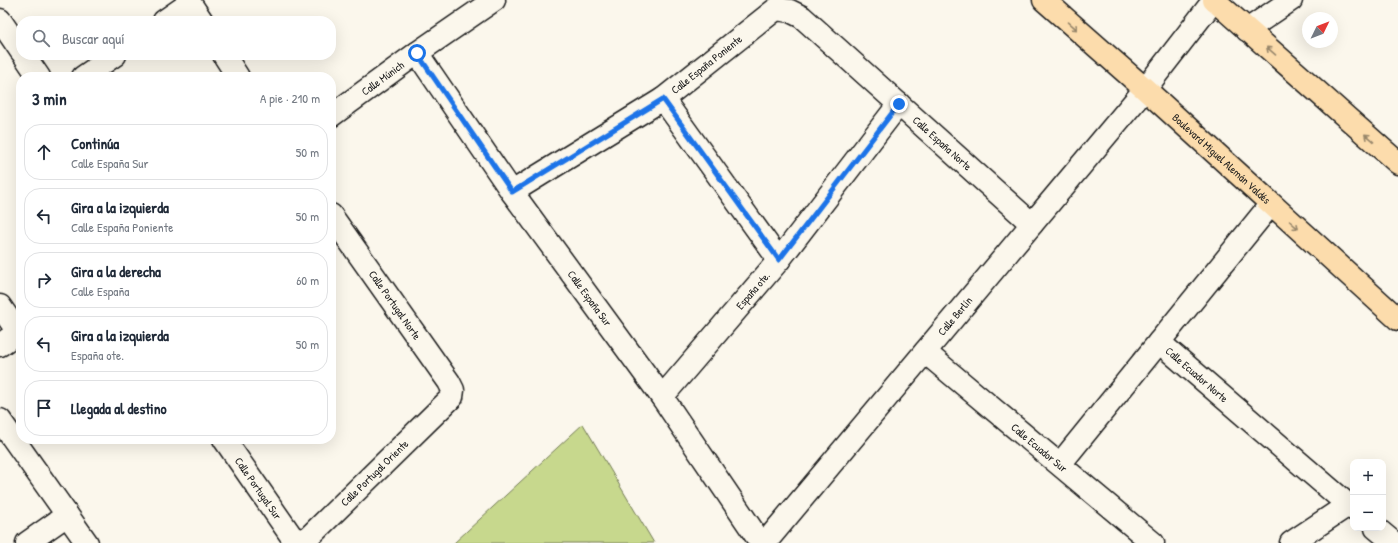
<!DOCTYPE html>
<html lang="es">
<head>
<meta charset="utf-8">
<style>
  body { margin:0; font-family:"Patrick Hand",sans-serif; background:#f2f2f3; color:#1f2937 }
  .controls { position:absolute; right:12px; bottom:12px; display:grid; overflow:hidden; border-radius:8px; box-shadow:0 4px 16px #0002 }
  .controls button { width:36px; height:36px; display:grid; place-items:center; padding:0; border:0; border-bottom:1px solid #e0e1e3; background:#fff; color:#1f2937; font:20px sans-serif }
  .compass { position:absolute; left:1302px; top:12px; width:36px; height:36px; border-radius:50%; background:#fff; box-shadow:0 4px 16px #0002; rotate:47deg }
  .stop { position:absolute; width:12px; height:12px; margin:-9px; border:3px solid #1a73e8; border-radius:50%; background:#fff }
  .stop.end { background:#1a73e8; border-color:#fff; box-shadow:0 1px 4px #0008 }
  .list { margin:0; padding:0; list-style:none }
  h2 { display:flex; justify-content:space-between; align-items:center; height:52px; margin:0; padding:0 16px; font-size:17px }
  h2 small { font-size:13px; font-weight:400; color:#747a83 }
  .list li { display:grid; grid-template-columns:26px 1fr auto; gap:12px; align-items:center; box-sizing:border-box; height:56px; margin:0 8px 8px; padding:0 8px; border:1px solid #e0e1e3; border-radius:16px }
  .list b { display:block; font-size:15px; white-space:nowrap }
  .list p { margin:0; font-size:13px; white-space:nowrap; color:#747a83 }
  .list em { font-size:13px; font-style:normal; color:#747a83 }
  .icon { flex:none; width:22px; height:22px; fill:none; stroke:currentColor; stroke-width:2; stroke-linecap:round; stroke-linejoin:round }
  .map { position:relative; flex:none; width:1398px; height:543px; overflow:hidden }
  .search { position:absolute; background:#fff; box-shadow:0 4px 16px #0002; left:16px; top:16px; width:320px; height:44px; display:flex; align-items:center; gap:10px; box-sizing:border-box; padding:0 14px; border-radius:16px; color:#747a83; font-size:15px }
  .panel { position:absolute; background:#fff; box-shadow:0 4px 16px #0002; left:16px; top:72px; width:320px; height:372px; border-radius:16px }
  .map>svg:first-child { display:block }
</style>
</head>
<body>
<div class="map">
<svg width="1398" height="543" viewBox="0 0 1398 543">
  <rect width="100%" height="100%" fill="#fbf7ec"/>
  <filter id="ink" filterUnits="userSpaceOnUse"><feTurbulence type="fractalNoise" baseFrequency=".025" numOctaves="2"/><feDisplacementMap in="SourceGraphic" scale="8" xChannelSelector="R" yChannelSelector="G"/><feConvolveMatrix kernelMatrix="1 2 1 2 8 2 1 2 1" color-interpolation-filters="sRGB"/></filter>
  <g filter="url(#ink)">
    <polygon fill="#c7d88d" stroke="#727a54" points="583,424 654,543 454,543"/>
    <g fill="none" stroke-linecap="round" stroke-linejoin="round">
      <g stroke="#1c1c1c" stroke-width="25">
        <g id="minor">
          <polyline points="188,0 202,21"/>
          <polyline points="0,20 21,51"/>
          <polyline points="164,21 190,3"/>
          <polyline points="1247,30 1291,0"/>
          <path id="s1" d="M417,53L512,192L662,397L761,543"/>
          <polyline points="24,55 39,77"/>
          <polyline points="224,55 238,77"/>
          <polyline points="83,77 115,55"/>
          <polyline points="663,99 779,260"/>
          <path id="s2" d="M331,116L417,53L494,0"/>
          <path id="s3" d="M512,192L663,99L776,9L790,11L802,17L1032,224"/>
          <polyline points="0,306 18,332"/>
          <polyline points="1159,342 1271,204"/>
          <polyline points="0,345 21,330"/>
          <path id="s4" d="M925,352L1153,543"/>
          <path id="s5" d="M662,397L779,260L899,104"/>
          <polyline points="0,420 87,543"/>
          <path id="s6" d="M224,439L292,537L300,540L308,538L452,397L453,390L449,382L331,215"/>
          <path id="s7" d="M1060,464L1159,342L1353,509"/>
          <polyline points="1376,528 1394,543"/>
          <polyline points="27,543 67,515"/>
          <path id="s8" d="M765,543L1145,89L1214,0"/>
          <polyline points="1291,543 1348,505"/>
        </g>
      </g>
      <g stroke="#1c1c1c" stroke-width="25">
        <g id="major">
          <path id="s9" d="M1044,0L1145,89L1398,319"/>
          <polyline points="1214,0 1398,163"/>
        </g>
      </g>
      <use href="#minor" stroke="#fbf7ec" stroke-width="22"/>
      <use href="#major" stroke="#fcdcac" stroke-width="22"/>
    </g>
    <defs><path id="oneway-shaft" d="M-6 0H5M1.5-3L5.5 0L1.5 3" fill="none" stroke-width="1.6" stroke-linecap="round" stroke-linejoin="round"/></defs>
    <g stroke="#97866b">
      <use href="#oneway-shaft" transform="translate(1073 26) rotate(41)"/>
      <use href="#oneway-shaft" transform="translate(1271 51) rotate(-139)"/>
      <use href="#oneway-shaft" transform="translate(1369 138) rotate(-139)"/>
      <use href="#oneway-shaft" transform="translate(1294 225) rotate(42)"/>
    </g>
  </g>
  <g fill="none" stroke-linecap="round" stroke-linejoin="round" filter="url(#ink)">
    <polyline stroke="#1a73e8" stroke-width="5" points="417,53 512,192 663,99 779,260 899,104"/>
  </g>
  <g text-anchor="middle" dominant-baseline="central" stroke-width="3" stroke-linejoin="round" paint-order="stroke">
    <g font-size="11" fill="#1c1c1c" stroke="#fbf7ec">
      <text stroke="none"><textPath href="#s3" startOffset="233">Calle España Poniente</textPath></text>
      <text stroke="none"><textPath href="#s2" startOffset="64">Calle Múnich</textPath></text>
      <text stroke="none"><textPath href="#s3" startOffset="538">Calle España Norte</textPath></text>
      <text stroke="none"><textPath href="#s9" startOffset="238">Boulevard Miguel Alemán Valdés</textPath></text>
      <text stroke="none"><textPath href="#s5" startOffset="140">España ote.</textPath></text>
      <text stroke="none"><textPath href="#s1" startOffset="300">Calle España Sur</textPath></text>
      <text transform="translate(395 305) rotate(55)">Calle Portugal Norte</text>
      <text stroke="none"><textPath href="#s8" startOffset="296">Calle Berlín</textPath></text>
      <text stroke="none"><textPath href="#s7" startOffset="207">Calle Ecuador Norte</textPath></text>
      <text stroke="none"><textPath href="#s4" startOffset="149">Calle Ecuador Sur</textPath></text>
      <text stroke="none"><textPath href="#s6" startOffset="229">Calle Portugal Oriente</textPath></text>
      <text stroke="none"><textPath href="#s6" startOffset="60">Calle Portugal Sur</textPath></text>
    </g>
  </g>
</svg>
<div class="controls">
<button>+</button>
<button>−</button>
</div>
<svg class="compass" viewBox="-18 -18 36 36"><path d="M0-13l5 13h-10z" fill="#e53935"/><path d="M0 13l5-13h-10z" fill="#747a83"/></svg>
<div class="stop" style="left:417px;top:53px"></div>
<div class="stop end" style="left:899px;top:104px"></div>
<div class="search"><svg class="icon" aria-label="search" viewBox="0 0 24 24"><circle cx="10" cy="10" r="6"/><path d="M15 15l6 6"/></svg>Buscar aquí</div>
<section class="panel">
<h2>3 min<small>A pie · 210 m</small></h2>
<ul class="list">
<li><svg class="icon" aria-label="ahead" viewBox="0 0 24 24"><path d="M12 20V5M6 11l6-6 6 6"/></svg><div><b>Continúa</b><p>Calle España Sur</p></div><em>50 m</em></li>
<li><svg class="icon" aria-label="left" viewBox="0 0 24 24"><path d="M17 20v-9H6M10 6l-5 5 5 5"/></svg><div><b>Gira a la izquierda</b><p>Calle España Poniente</p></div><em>50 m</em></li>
<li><svg class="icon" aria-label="right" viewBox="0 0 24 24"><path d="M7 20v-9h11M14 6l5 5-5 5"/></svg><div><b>Gira a la derecha</b><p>Calle España</p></div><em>60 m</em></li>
<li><svg class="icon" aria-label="left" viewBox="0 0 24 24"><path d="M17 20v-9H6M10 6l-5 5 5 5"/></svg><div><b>Gira a la izquierda</b><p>España ote.</p></div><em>50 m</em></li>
<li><svg class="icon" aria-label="arrive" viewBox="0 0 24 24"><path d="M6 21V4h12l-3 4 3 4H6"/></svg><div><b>Llegada al destino</b></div></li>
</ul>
</section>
</div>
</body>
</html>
